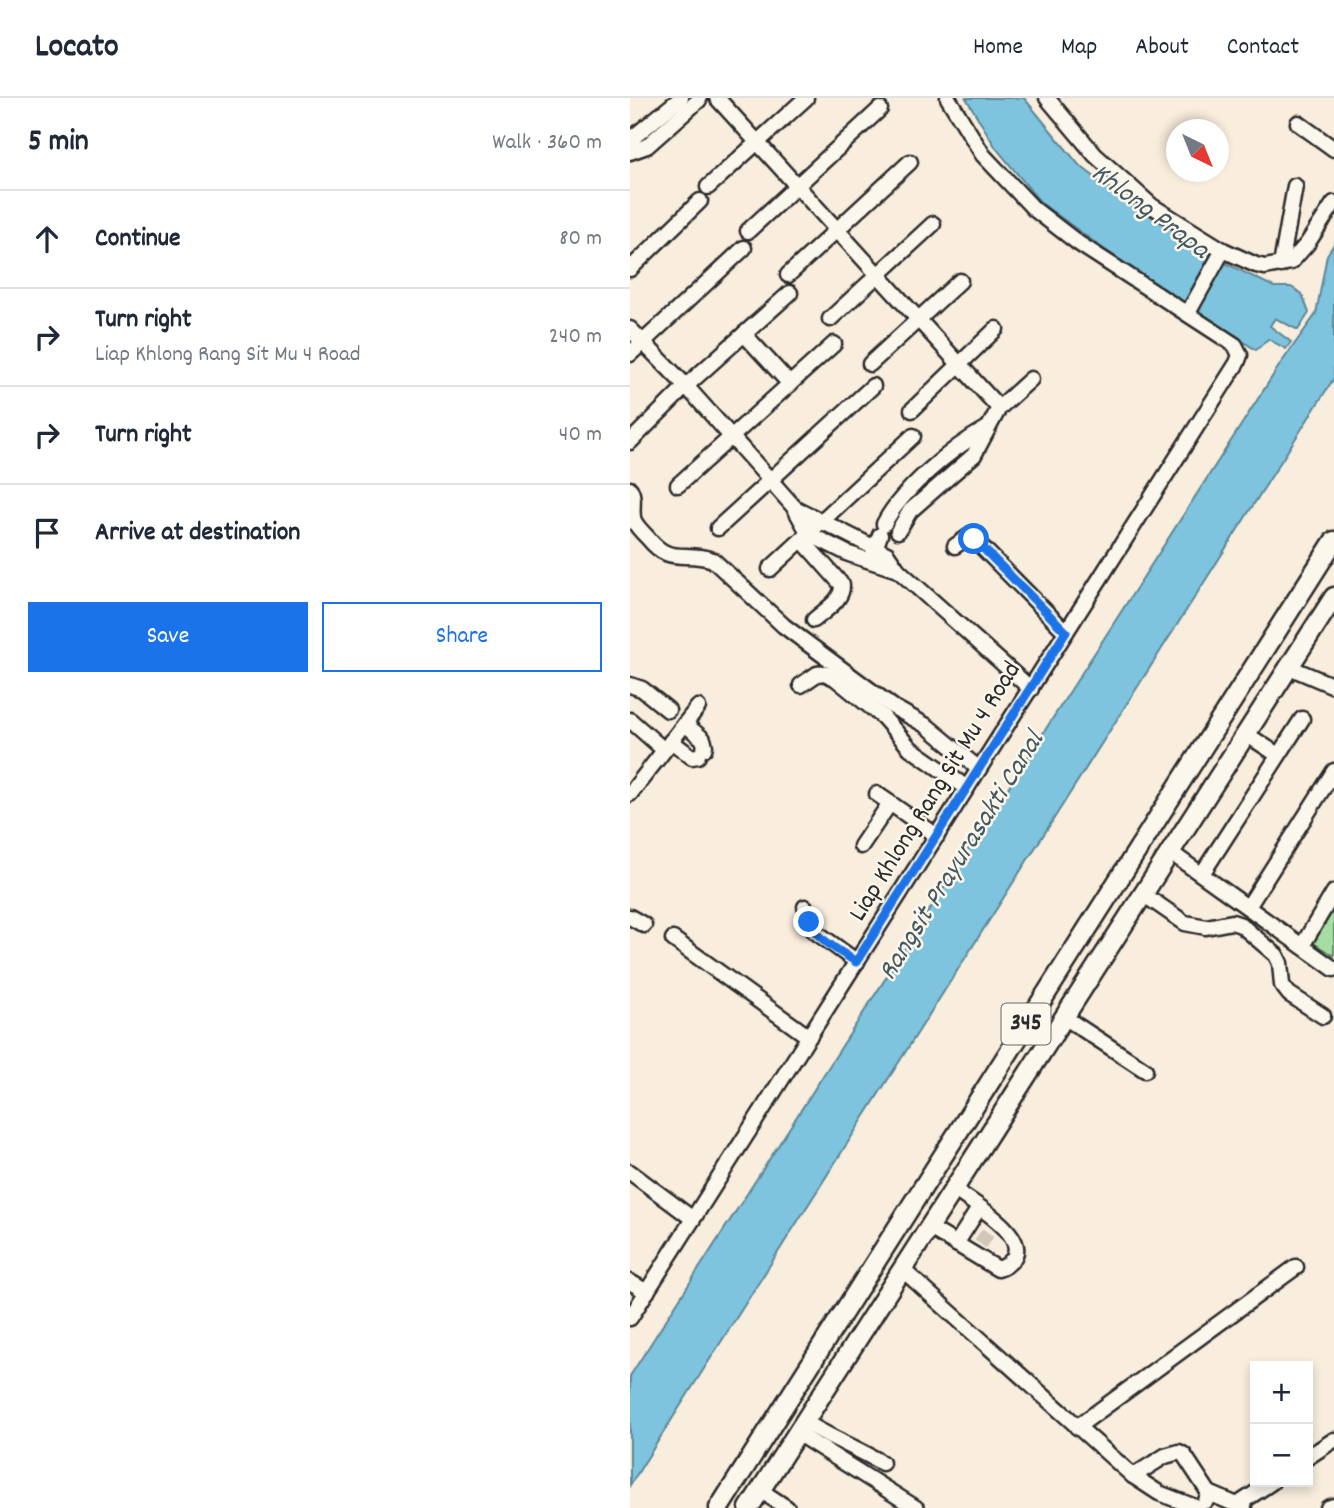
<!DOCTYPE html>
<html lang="en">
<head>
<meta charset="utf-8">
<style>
  body { margin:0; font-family:Dekko,sans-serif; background:#f6f6f7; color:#1f2937 }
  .controls { position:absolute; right:21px; bottom:21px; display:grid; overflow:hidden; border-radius:0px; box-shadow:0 4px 10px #0003 }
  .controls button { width:63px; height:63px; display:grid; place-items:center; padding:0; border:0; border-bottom:2px solid #e0e1e3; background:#fff; color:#1f2937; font:35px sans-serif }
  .compass { position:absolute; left:536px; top:21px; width:63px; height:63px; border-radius:50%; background:#fff; box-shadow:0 4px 10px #0003; rotate:137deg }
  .stop { position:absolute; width:21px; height:21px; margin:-16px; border:5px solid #1a73e8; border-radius:50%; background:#fff }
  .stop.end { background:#1a73e8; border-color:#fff; box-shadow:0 2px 7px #0008 }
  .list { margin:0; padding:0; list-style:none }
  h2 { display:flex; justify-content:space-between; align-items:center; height:91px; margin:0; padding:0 28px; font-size:30px }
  h2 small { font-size:23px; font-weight:400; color:#747a83 }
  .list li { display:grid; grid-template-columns:46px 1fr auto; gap:21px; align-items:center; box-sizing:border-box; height:98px; padding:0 28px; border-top:2px solid #e0e1e3 }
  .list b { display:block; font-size:26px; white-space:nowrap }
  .list p { margin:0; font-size:23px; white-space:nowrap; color:#747a83 }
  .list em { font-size:23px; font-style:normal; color:#747a83 }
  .actions { display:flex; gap:14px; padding:21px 28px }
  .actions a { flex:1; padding:16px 0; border:2px solid #1a73e8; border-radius:0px; text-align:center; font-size:24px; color:#1a73e8 }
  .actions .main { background:#1a73e8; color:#fff }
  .icon { flex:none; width:38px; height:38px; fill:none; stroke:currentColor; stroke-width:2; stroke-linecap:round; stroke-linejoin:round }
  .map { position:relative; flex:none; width:704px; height:1410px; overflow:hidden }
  header { display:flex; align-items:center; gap:42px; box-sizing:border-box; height:98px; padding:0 35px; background:#fff; border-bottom:2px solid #e0e1e3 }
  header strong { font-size:33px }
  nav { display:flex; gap:38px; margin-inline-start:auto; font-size:24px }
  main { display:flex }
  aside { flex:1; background:#fff }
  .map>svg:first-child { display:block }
</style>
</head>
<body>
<header>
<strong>Locato</strong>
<nav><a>Home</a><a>Map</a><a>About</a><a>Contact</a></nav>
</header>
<main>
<aside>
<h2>5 min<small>Walk · 360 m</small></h2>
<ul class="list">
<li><svg class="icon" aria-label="ahead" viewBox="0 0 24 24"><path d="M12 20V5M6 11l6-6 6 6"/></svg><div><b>Continue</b></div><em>80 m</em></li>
<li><svg class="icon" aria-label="right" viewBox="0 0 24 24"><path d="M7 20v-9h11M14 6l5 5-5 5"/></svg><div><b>Turn right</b><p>Liap Khlong Rang Sit Mu 4 Road</p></div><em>240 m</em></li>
<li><svg class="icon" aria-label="right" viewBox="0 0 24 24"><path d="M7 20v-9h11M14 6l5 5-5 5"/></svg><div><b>Turn right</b></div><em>40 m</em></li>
<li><svg class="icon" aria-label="arrive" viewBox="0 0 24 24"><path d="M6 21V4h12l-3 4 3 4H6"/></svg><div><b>Arrive at destination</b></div></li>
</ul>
<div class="actions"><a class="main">Save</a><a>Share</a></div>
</aside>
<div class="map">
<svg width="704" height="1410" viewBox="0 0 704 1410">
  <rect width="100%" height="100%" fill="#f9eddd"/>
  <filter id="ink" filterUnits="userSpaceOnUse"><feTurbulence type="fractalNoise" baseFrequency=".0143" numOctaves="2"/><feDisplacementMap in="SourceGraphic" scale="14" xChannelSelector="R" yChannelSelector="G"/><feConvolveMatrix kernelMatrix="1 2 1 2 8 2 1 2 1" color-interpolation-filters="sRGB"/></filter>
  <g filter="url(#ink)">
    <polygon fill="#a5dea2" stroke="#688466" stroke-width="2" points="704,807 704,858 682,844"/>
    <g fill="#7ec4df" stroke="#5d8797" stroke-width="2">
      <polygon points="336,0 394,0 449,67 491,99 589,162 644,189 661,189 672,196 679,215 668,232 645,220 640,228 661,244 656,251 638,241 626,252 474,151 411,105 366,50"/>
      <polygon points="704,146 704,280 0,1387 0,1278 651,265 686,216 697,157"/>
    </g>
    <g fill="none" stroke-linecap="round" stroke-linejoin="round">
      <polyline stroke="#d0c6b9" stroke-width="14" stroke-dasharray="14 7" stroke-linecap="butt" points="350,1146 360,1132"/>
      <g stroke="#2b2b2b" stroke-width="19">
        <g id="minor">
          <polyline points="87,0 369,310 344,357 280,413 268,433"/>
          <polyline points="417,0 465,57 522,108 593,152 626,167 635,169 661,164 677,146 704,105"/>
          <polyline points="668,25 704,51"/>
          <polyline points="0,42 51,0"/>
          <polyline points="0,54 17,48 69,2"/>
          <polyline points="78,89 176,0"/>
          <polyline points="118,133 250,11"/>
          <polyline points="651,167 665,88"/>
          <polyline points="0,171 70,103"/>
          <polyline points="158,177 280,64"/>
          <polyline points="558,215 593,152"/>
          <polyline points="200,221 303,126"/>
          <polyline points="0,231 56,288 141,383 164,409 179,436 219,456 268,472"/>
          <polyline points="114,236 160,286"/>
          <polyline points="0,256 114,150"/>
          <polyline points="240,266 330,183"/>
          <polyline points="369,310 401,281"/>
          <polyline points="282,312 366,231"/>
          <polyline points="0,344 56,288 160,195"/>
          <polyline points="48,387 204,246"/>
          <path d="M0,391C6,401 0,413 4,423C7,429 13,435 18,440C40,468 54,452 83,462L154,528L263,609L297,628L349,671"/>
          <polyline points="165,410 257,456 268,472 401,591"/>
          <path d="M254,426C271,392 323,349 356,331"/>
          <polyline points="88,430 243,288"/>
          <path d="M172,442L212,487C213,502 195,512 184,522"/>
          <polyline points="325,448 338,439 344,441 436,534"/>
          <polyline points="242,459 250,437"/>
          <polyline points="140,471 283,338"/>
          <polyline points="659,569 704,588"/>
          <polyline points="0,587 12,591 38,612"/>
          <polyline points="171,587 187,576 194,575 205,580 253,619 280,650 337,690"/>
          <polyline points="0,622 34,652"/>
          <polyline points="55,626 73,641 75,648 74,651"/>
          <polyline points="616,636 648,657"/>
          <polyline points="41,643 62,659 68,658"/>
          <polyline points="0,696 68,609"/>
          <polyline points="247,696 307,738"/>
          <polyline points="231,748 260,705"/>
          <polyline points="540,754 704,871"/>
          <polyline points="572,776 672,621"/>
          <polyline points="513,796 555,825 576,829 602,824 611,827 646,857 650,865 652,887 659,896 693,918"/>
          <polyline points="175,809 183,832 227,864"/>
          <polyline points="618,809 704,673"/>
          <polyline points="0,819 14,827"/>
          <polyline points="43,841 179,939"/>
          <polyline points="672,848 704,794"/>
          <polyline points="434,919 515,972"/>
          <polyline points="0,1074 63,1121"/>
          <path d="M300,1130L368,1171C375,1169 377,1167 382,1162C402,1138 341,1104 325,1092"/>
          <polyline points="326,1146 349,1110"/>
          <polyline points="273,1172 503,1378 529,1395 568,1410"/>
          <polyline points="0,1184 17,1194"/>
          <polyline points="0,1220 607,265 610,257 605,247 448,145 404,111 353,57 318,0"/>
          <path d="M174,1323C199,1340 226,1349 252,1365"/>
          <polyline points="447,1329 666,1169"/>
          <polyline points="167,1335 286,1410"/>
          <polyline points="678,1359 704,1342"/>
          <polyline points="503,1378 535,1358 549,1354 554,1357 579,1395"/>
          <polyline points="130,1392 157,1410"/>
          <polyline points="576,1403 579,1395 614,1410"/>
          <polyline points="607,1407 642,1384"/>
          <polyline points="698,1410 704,1408"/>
        </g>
      </g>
      <g stroke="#2b2b2b" stroke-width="23">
        <g id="major">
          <polyline points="89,1410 704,443"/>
          <polyline points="119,1410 704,499"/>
        </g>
      </g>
      <use href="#minor" stroke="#fbf7ec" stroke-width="14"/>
      <use href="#major" stroke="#fbf7ec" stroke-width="18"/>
    </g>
  </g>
  <g fill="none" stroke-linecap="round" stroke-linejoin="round" filter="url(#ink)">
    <path stroke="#1a73e8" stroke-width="9" d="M179,824C188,842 210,853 226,864L436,534L344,441"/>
  </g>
  <g text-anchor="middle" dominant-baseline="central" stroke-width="5" stroke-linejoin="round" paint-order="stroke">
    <rect fill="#fbf7ec" stroke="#696865" stroke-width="2" x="371.5" y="905.5" width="49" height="41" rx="5"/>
    <g font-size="24" font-weight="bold" fill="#2b2b2b">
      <text x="396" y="926">345</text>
    </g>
    <g font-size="26" fill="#2b2b2b" stroke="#fbf7ec">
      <text transform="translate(306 694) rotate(-58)">Liap Khlong Rang Sit Mu 4 Road</text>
    </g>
    <g font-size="28" font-style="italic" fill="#445961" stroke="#fbf7ec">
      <text transform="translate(519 115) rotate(37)">Khlong Prapa</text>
      <text transform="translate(333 759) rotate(-58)">Rangsit Prayurasakti Canal</text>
    </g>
  </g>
</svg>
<div class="controls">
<button>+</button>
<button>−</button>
</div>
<svg class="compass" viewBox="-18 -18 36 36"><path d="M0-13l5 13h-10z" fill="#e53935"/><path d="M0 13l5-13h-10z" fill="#747a83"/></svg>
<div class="stop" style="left:344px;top:441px"></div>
<div class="stop end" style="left:179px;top:824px"></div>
</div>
</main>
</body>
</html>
